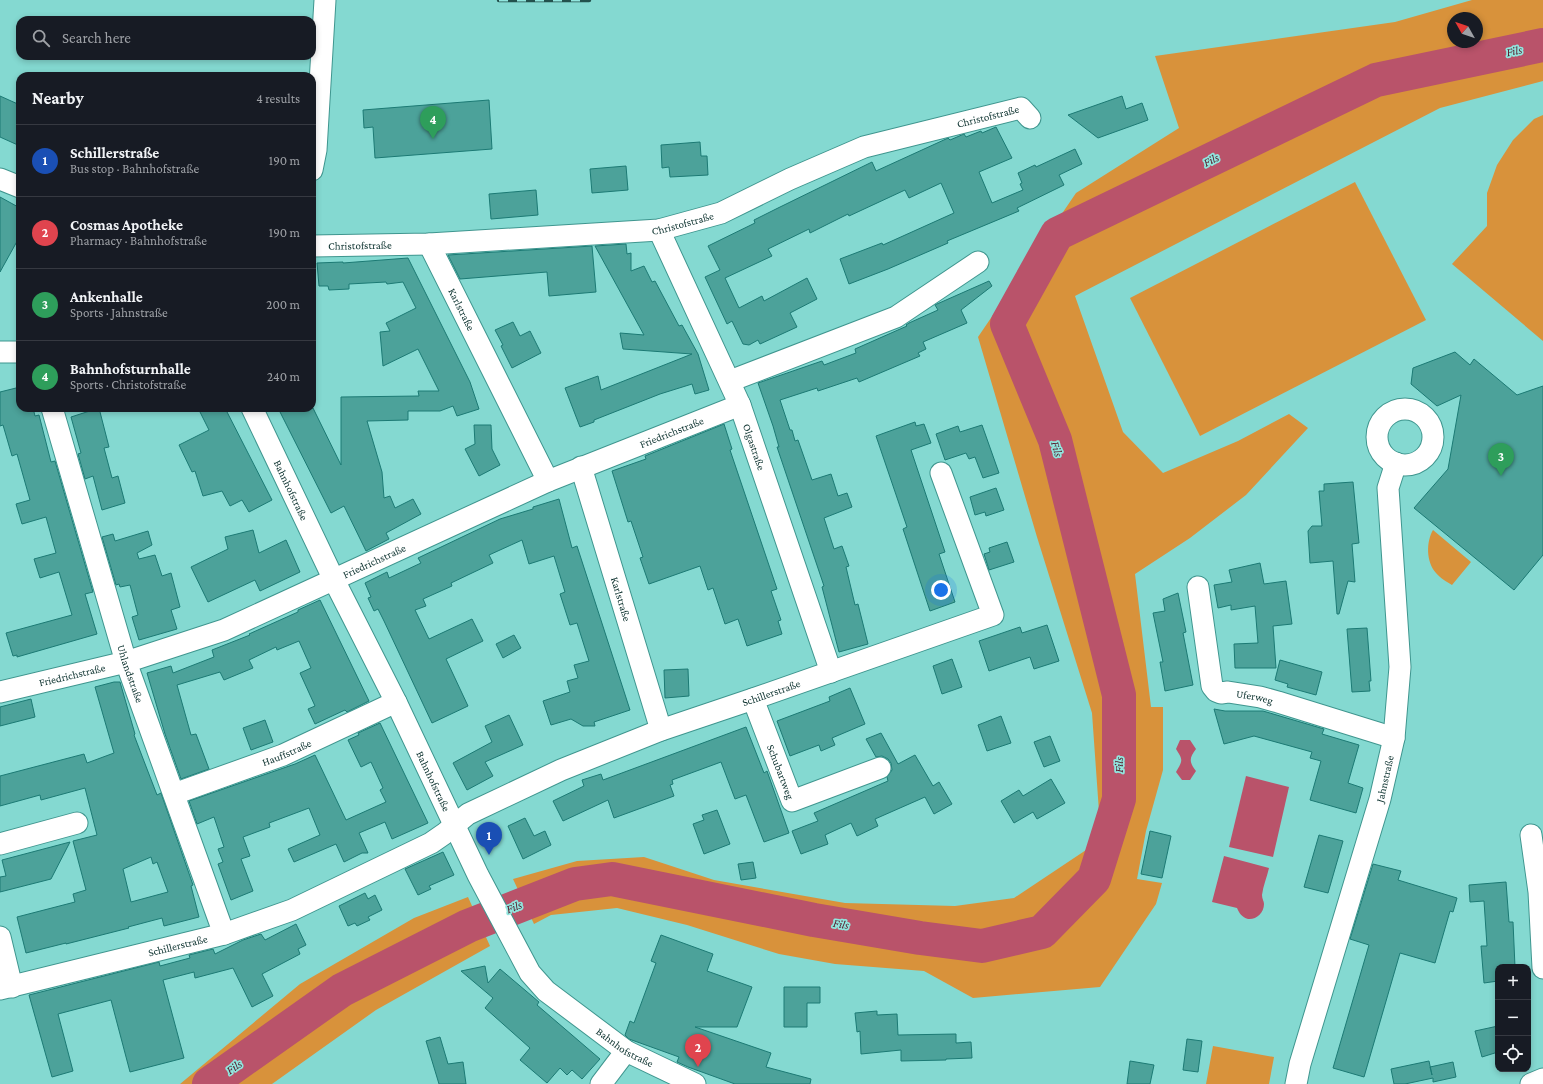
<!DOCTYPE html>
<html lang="en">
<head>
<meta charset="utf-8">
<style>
  body { margin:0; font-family:"Crimson Pro",serif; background:#20242c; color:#f1f3f6 }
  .controls { position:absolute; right:12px; bottom:12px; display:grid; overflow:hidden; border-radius:8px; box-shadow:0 2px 6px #0003 }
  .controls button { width:36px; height:36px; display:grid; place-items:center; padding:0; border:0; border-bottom:1px solid #363941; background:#171b24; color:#f1f3f6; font:20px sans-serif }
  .compass { position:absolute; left:1447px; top:12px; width:36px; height:36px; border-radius:50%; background:#171b24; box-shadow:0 2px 6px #0003; rotate:310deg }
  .you { position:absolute; left:941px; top:590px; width:14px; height:14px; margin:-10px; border:3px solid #fff; border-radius:50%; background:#1a73e8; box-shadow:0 0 0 6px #1a73e833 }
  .badge { display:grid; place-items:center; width:26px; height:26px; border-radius:50%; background:#1a73e8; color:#fff; font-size:13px; font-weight:700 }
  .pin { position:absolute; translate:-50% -33px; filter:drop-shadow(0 1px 2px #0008) }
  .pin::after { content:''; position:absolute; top:21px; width:14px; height:12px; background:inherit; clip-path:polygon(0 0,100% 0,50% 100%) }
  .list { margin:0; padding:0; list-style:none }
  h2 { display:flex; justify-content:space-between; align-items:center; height:52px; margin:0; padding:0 16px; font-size:17px }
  h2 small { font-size:13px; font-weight:400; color:#9ea1a6 }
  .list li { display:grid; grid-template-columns:26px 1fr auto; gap:12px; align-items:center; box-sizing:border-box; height:72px; padding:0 16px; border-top:1px solid #363941 }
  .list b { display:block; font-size:15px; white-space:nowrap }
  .list p { margin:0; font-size:13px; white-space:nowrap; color:#9ea1a6 }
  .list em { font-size:13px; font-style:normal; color:#9ea1a6 }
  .icon { flex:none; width:22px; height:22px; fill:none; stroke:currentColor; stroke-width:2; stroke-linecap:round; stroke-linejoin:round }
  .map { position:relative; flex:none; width:1543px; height:1084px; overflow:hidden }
  .search { position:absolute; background:#171b24; box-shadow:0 2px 6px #0003; left:16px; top:16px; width:300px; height:44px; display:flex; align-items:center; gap:10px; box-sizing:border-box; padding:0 14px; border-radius:12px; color:#9ea1a6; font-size:15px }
  .panel { position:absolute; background:#171b24; box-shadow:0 2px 6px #0003; left:16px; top:72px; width:300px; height:340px; border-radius:12px }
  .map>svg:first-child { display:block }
</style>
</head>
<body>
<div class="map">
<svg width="1543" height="1084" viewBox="0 0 1543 1084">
  <rect width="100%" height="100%" fill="#84d9d1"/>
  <g fill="#d8923b" fill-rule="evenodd">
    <path d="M1472,0H1543V81L1440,108L1075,296L1123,432L1163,473L1238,441L1289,414L1308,428L1246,495L1190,538L1135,574L1151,707H1163V770L1146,831L1137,879L1162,883L1156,904L1100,987L973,998L924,971L835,964L779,954L687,925L617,908L551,915L534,924L513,879L577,861L644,857L714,880L845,903L955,906L1014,898L1101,840L1092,713L1037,537L978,337L1076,193L1179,128L1155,56L1395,22ZM1453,18H1477V42H1453Z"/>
    <polygon points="1543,115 1543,341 1452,264 1487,226 1487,193 1497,165 1513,140 1534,119"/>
    <polygon points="1355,182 1426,320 1200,436 1130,298"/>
    <path d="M1433,530L1471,562L1452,585C1447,582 1440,578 1436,573C1426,562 1426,542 1433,530Z"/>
    <polygon points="468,897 490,946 376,1010 272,1084 180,1084 300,984 414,918"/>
    <polygon points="1213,1046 1274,1057 1269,1084 1206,1084"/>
  </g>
  <g fill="#b9536a">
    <path d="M1180,740H1190L1196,749C1189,758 1189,762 1196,771L1190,780H1182L1176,772C1183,760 1183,760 1176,749Z"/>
    <polygon points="1246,776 1289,787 1273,857 1229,847"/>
    <path d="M1224,856L1269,868C1267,877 1263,886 1262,895C1262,899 1264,901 1264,904C1264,913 1256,920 1248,919C1242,917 1239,913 1237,908L1212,902Z"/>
  </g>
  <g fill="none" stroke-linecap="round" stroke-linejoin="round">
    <polyline stroke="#b9536a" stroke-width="34" points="209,1084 342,990 468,926 575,884 612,879 814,920 920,938 982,946 1042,932 1094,879 1119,799 1119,695 1055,440 1007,324 1057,234 1376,80 1543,45"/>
  </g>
  <g fill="#4ca29a" stroke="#1c7a74" fill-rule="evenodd">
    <polygon points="0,96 20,105 20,146 0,137"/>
    <polygon points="1122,96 1126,109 1142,103 1148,120 1098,138 1068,115"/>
    <polygon points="489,100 492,149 375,158 373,127 364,128 363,110"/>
    <polygon points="996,127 1012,158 979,172 992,203 1023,190 1020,184 1022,183 1018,173 1035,165 1036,167 1075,149 1082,164 1059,175 1064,185 1017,208 1019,211 947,241 948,243 888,269 849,284 840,259 882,243 883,245 954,213 941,183 909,198 905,190 849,216 848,214 810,233 809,229 768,249 772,256 725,278 739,308 762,296 764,301 807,278 817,299 790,313 797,327 760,344 758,340 749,345 743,344 732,321 727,324 705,277 720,270 708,246 755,223 754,220 778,208 872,162 876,171 946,139 948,138 950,140 964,134 966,137 981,131 982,133"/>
    <polygon points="700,142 701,156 707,156 708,175 670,177 669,167 662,168 661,145"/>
    <polygon points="626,166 628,190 592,193 590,169"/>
    <polygon points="536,190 538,215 491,219 489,194"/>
    <polygon points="0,197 20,208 20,236 0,272"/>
    <polygon points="626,244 627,254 631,253 631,271 644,266 652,282 655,281 679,326 682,325 698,354 709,390 695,394 692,384 660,394 594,420 594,422 580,427 565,388 598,376 601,390 692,354 623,349 620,333 644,335 595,246"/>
    <polygon points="592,246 596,292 549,296 547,272 460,279 448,255"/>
    <polygon points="408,258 470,382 479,409 457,416 453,406 440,411 408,411 408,420 367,421 382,472 384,498 390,496 395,508 413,499 421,514 386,533 389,539 366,551 344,506 331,513 278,408 313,408 341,465 341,397 419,396 418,391 439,391 418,349 383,366 380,332 390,331 386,323 416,308 403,282 387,284 386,282 349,284 349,289 329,290 328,286 319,286 317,263 343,262 343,263"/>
    <polygon points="989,281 992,286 961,310 967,323 923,342 926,349 918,353 920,356 859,382 857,378 818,391 817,388 780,400 790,430 792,430 795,441 798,440 812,480 831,474 838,496 847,493 852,507 824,518 834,549 842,546 849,566 846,567 855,605 858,604 868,644 839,652 822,587 824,586 777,447 779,447 773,426 758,383 822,361 824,365 856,353 855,349 907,326 906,325 909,323 938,310 935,305 937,304"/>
    <polygon points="513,322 520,336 530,331 541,353 512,368 501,346 503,345 495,330"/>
    <polygon points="1455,352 1470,365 1474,359 1517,395 1543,386 1543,555 1514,590 1414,508 1448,469 1461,395 1437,406 1411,384 1413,368"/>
    <polygon points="20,387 20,408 33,408 35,416 39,415 51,462 55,461 93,592 85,594 97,634 17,657 17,655 13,656 6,633 72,615 59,572 40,578 34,559 56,553 46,517 22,524 16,504 30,500 17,454 12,456 3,425 0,426 0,392"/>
    <polygon points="99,408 109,447 104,448 112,478 118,476 125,503 102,510 93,476 85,479 78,454 81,453 71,417"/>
    <polygon points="198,408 225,408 272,500 249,512 242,500 230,506 222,491 203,496 195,471 192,472 179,445 209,430"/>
    <polygon points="915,422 916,426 924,424 931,443 911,450 945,552 939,554 955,602 930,611 903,529 907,527 876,436"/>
    <polygon points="724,424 732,449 730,450 777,589 771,591 781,620 778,621 782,634 747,646 738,619 725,624 713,588 708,590 700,566 649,584 640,558 643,557 631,521 628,522 612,471 646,459 645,456"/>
    <polygon points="474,425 491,425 492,449 500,465 479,476 465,449 475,444"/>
    <polygon points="982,425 999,473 983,478 975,457 969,459 966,453 945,460 936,434 958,426 960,432"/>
    <polygon points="1353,482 1359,543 1352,544 1355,582 1348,581 1339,614 1337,614 1333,561 1310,563 1308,531 1312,526 1322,526 1319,491 1324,491 1324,484"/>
    <polygon points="996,488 1004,510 986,516 985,512 975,515 970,497"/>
    <polygon points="559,499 572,548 577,546 630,710 594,722 595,726 583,726 571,719 551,725 543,701 570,692 567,681 578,678 574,665 589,661 577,623 570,625 560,594 565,592 554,556 529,564 522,540 489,555 493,563 451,583 452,586 423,599 426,606 415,610 429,639 472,619 483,641 446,659 468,706 432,723 384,621 378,609 374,611 368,598 371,597 365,583 387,572 389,578 421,563 418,558 500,519 533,509 533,507"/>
    <polygon points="253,530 259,553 286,540 300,572 260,591 255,580 208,602 191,567 228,549 225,537"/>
    <polygon points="148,531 152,545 137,553 139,559 155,555 162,576 171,573 180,607 171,610 177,629 139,640 132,617 138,615 130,585 120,587 119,584 116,585 102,537 113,534 115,541"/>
    <polygon points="1007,542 1014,562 989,570 984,554 990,552 989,548"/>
    <polygon points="1260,563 1264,584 1286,581 1292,624 1273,626 1276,668 1235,668 1234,644 1258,643 1255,606 1231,610 1231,605 1218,608 1214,585 1232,582 1229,570"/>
    <polygon points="1178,593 1186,632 1183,633 1193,685 1165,691 1160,662 1163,662 1153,613 1165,611 1163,599"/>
    <polygon points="320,600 369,701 347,712 345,710 315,724 308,709 315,706 300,673 311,668 299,641 277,650 276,647 249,660 253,668 224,680 220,672 177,685 191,735 196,734 209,769 181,779 165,734 147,673 171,666 173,673 214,657 212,650 250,635 249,634 298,612 298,610"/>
    <polygon points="1047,625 1059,661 1034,669 1030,657 989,671 979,641 1020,627 1022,633"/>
    <polygon points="1367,628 1371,681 1369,681 1370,691 1352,692 1347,629"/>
    <polygon points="514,635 521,648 503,658 496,644"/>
    <polygon points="952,659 962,687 942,694 933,666"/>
    <polygon points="1280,660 1322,672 1316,695 1287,687 1288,684 1275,680"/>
    <polygon points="688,669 689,696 665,698 664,670"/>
    <path d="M114,682H120L135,734L134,735L142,756L157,795L161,793L193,885L191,886L199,917L164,926L162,918L128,927L129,928L66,944V943L26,953L17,917L75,902L73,894L86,890L73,841L97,835L85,788L41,800L40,795L0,806V776L84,754L87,763L114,753L95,687ZM151,857L153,864L157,862L168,892L131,902L123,869Z"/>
    <polygon points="850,688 865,724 832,738 835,745 821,751 819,745 790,756 777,721 830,701 829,697"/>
    <polygon points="31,699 35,717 0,726 0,707"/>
    <polygon points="1214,709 1225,711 1263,711 1324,729 1322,734 1359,745 1348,783 1363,788 1356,813 1310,800 1321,761 1310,758 1312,752 1254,736 1224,744"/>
    <polygon points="509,715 523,745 485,762 493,776 467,790 453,763 492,742 485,726"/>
    <polygon points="1001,716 1011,743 987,751 978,725"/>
    <polygon points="265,720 273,742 251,750 243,728"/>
    <polygon points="380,723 428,823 392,839 385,822 359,833 368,853 362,853 344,862 336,844 294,862 288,849 320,835 309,808 269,823 270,827 243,837 250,856 241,859 253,891 231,900 218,864 223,862 218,849 224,847 214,817 197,824 189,801 295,764 315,755 346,820 386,802 380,790 383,788 371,762 361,767 348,740 359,735 358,733"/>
    <polygon points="746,727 764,773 767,771 789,833 764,842 746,795 735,799 721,762 672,780 673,784 670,785 674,796 614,818 608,800 563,821 553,801 584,786 582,780 601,774 603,780"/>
    <polygon points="881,733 898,764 915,755 933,786 939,782 952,804 934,814 925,797 875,819 878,826 857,836 851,823 825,835 828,844 801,854 792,831 818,821 814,813 888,781 887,777 892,770 891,763 888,759 882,756 876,757 866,739"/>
    <polygon points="1050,736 1060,761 1044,767 1034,742"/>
    <polygon points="1051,779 1065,803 1037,819 1033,812 1014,823 1001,801 1019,790 1023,796"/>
    <polygon points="717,810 730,844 704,854 693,824 704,820 702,815"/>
    <polygon points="525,818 534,836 545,831 551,845 523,859 508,826"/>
    <polygon points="1150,831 1171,836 1162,878 1141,874"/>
    <polygon points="1319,835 1343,841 1328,893 1304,887"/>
    <polygon points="70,842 51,879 0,892 0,877 6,876 2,860"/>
    <polygon points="443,852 454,875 429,886 431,889 418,895 405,869"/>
    <polygon points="753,862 756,878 741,880 738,864"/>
    <polygon points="1373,864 1401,871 1398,880 1457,898 1453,912 1450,911 1435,963 1400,953 1364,1077 1333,1068 1369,945 1350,939"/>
    <polygon points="1506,882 1509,922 1513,922 1515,967 1498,967 1498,981 1484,983 1481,946 1487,946 1484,901 1470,902 1469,885"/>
    <polygon points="365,893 368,899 375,895 382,910 368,917 370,920 357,926 355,923 348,926 339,906"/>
    <polygon points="296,924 306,945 298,949 300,954 262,974 273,996 252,1007 233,968 195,978 194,972 163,980 184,1058 130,1072 111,1000 58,1014 73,1071 52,1077 29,995 159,962 160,966 190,958 189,955 213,949 215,954 243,940 261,934 265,940"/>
    <polygon points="661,935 713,954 707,971 752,987 737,1027 695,1027 771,1053 766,1067 811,1079 810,1084 735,1084 688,1067 677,1062 679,1057 629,1039 625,1035 630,1021 634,1023 656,963 651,961"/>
    <polygon points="485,966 488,983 500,969 539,1002 537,1005 600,1059 582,1079 572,1070 567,1075 560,1068 547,1083 520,1060 530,1048 485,1008 493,998 461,971"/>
    <polygon points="784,987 820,987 820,1003 807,1003 807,1027 784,1027"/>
    <polygon points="877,1011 877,1015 897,1014 898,1035 956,1034 956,1043 971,1042 972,1058 946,1059 946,1060 901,1061 901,1050 861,1054 860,1031 857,1032 855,1013"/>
    <polygon points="1498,1026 1498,1052 1482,1057 1475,1031"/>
    <polygon points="440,1037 448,1064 463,1062 466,1084 439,1084 426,1041"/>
    <polygon points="1187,1039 1202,1041 1198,1072 1183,1070"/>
    <polygon points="1130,1061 1154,1065 1150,1084 1127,1084"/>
    <polygon points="1429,1061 1432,1075 1430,1067 1453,1062 1456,1077 1433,1082 1433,1078 1405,1084 1394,1084 1391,1069"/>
  </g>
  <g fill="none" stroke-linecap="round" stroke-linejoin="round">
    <g stroke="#3f968f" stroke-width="23">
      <g id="street">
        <polyline points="312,170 316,150 325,0"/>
        <polyline points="0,179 20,187"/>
        <path id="s1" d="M659,230L740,405L831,672"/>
        <path id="s2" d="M429,244L548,481"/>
        <path id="s3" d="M312,246L429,244L659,230L721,213L790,179L864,147L1021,108L1030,118"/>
        <polyline points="0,352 20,352"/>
        <polyline points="730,381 896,317 978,262"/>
        <path id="s4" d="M52,408L126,662L224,934"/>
        <path id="s5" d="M252,408L334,580L396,702L478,875L530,973L546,991L626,1051L695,1084"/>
        <circle cx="1405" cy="437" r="28"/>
        <path id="s6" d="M581,467L661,730"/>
        <path id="s7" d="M1198,587L1212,686L1216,691L1221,693L1228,692L1260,697L1278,702L1394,738"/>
        <path id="s8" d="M0,692L126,662L224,630L548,481L740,405"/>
        <path id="s9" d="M753,699L792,801L880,768"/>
        <path id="s10" d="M174,794L283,755L396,702"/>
        <polyline points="1531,835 1539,892 1543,968"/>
        <polyline points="0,844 77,823"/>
        <polyline points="0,937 12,987"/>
        <path id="s11" d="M0,989L224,934L292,910L431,843L444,834L468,814L561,770L661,730L753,699L993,615L941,473"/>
        <polyline points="601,1084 626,1051"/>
        <path id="s12" d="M1296,1084L1300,1064L1380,799L1394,738L1400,667L1388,488L1396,463"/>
        <polyline points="1531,1084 1543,1079"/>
      </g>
    </g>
    <use href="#street" stroke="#fff" stroke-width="21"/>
    <g stroke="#23514d" stroke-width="4.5">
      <polyline id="rail" points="499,0 589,0"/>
    </g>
    <use href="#rail" stroke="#91e6de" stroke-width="3" stroke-dasharray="9" stroke-linecap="butt"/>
  </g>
  <g text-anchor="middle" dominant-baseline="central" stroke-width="3.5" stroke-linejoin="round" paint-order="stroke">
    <g font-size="11" fill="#0f3431" stroke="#91e6de">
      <text stroke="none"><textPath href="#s3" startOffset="697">Christofstraße</textPath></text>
      <text stroke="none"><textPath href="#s3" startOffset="372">Christofstraße</textPath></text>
      <text stroke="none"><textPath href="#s3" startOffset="48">Christofstraße</textPath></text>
      <text stroke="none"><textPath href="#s2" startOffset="73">Karlstraße</textPath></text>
      <text stroke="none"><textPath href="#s8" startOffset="722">Friedrichstraße</textPath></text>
      <text stroke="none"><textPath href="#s1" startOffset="237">Olgastraße</textPath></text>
      <text stroke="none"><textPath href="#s5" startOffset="91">Bahnhofstraße</textPath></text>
      <text stroke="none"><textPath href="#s8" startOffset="398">Friedrichstraße</textPath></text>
      <text stroke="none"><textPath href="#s6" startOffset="138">Karlstraße</textPath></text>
      <text stroke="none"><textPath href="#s4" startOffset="277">Uhlandstraße</textPath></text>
      <text stroke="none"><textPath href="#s8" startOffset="74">Friedrichstraße</textPath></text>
      <text stroke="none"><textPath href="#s11" startOffset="831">Schillerstraße</textPath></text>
      <text stroke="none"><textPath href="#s7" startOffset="146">Uferweg</textPath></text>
      <text stroke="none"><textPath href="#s10" startOffset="120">Hauffstraße</textPath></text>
      <text stroke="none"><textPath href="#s9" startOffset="78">Schubartweg</textPath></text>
      <text stroke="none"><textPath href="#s12" startOffset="318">Jahnstraße</textPath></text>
      <text stroke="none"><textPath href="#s5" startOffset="415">Bahnhofstraße</textPath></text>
      <text stroke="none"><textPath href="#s11" startOffset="183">Schillerstraße</textPath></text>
      <text stroke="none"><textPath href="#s5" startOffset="751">Bahnhofstraße</textPath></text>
    </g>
    <g font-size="12" font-style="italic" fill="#561426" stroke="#91e6de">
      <text transform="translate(1514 51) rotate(-12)">Fils</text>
      <text transform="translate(1211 160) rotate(-26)">Fils</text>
      <text transform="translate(1057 449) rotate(74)">Fils</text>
      <text transform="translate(1119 765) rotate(-90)">Fils</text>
      <text transform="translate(514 907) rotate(-21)">Fils</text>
      <text transform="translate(841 924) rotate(9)">Fils</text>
      <text transform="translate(234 1067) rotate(-35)">Fils</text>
    </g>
  </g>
</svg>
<div class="controls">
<button>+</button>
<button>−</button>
<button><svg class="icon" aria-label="locate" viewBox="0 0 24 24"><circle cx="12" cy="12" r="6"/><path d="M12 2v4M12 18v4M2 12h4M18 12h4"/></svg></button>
</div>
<svg class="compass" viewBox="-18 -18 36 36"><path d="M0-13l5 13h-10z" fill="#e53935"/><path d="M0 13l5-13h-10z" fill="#9ea1a6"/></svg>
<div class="you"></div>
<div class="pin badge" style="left:489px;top:855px;background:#1a4fb4">1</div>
<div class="pin badge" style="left:698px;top:1067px;background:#e0444e">2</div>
<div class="pin badge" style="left:1501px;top:476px;background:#2e9e5b">3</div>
<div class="pin badge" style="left:433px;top:139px;background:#2e9e5b">4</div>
<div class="search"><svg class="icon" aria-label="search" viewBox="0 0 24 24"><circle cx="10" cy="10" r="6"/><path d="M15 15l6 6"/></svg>Search here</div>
<section class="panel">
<h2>Nearby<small>4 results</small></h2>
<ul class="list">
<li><span class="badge" style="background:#1a4fb4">1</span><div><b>Schillerstraße</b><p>Bus stop · Bahnhofstraße</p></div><em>190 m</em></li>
<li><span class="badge" style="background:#e0444e">2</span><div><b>Cosmas Apotheke</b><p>Pharmacy · Bahnhofstraße</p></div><em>190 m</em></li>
<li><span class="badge" style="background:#2e9e5b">3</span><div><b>Ankenhalle</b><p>Sports · Jahnstraße</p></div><em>200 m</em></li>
<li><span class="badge" style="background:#2e9e5b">4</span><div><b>Bahnhofsturnhalle</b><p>Sports · Christofstraße</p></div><em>240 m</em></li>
</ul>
</section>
</div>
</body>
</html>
